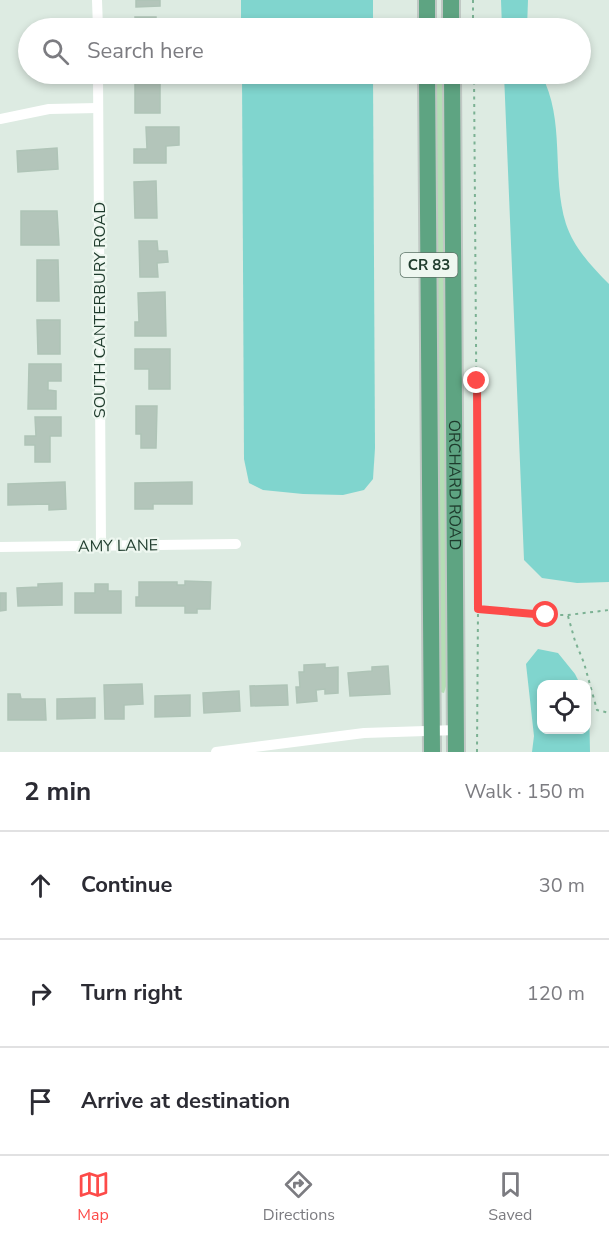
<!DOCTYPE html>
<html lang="en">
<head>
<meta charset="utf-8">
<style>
  body { margin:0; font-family:"Nunito Sans",sans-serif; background:#f7f7f7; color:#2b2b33 }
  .controls { position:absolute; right:18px; bottom:18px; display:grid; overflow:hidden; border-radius:12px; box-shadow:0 3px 9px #0003 }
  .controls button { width:54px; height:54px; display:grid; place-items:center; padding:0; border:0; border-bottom:2px solid #e1e1e2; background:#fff; color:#2b2b33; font:30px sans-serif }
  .stop { position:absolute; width:18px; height:18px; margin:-14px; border:4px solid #fd4b49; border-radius:50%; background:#fff }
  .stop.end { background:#fd4b49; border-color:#fff; box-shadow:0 2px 6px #0008 }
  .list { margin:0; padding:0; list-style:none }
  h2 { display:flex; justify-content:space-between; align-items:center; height:78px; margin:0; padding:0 24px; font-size:26px }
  h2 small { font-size:20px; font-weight:400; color:#7c7c81 }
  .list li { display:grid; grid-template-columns:39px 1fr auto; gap:18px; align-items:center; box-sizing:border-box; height:108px; padding:0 24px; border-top:2px solid #e1e1e2 }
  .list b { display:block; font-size:22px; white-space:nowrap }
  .list em { font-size:20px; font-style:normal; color:#7c7c81 }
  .icon { flex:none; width:33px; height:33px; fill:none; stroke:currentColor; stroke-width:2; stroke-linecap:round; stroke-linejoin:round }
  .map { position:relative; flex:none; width:609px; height:752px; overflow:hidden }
  .search { position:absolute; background:#fff; box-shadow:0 3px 9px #0003; left:18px; right:18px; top:18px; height:66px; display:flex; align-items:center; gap:15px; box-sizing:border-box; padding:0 21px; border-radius:33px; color:#7c7c81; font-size:22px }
  .sheet { height:402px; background:#fff }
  nav { display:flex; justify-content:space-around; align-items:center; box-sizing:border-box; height:84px; border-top:2px solid #e1e1e2; background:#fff; font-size:16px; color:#7c7c81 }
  nav a { display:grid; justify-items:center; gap:3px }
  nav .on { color:#fd4b49 }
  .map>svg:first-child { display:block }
</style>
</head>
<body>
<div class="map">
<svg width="609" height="752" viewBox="0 0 609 752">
  <rect width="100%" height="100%" fill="#ddebe2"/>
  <polygon fill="#b4deb5" points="435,74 443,74 448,680 444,693 440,692"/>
  <g fill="#80d5ce">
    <rect x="241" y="0" width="132" height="28"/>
    <polygon points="501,0 528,0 527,28 502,28"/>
    <polygon points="242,74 373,74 375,448 373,479 364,490 343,495 303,494 263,490 249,483 244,459"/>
    <path d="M504,74H541C566,120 551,175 566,224C574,248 592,267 609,284V582L577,583L542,578L524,560Z"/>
    <polygon points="538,649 558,653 575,674 580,684 542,684 542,730 586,730 587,697 589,702 590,752 532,752 534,736 526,664"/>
  </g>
  <g fill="#b3c5ba" stroke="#afc4b7" stroke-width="1.5">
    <polygon points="136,0 160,0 160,6 136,7"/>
    <polygon points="135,17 156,17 156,28 136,28"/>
    <rect x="135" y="79" width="25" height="34"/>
    <polygon points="146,127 179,127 179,145 166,146 166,163 134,163 134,149 147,149"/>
    <polygon points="57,148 58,169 18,172 17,151"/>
    <polygon points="156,181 157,218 135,218 134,182"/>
    <polygon points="21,211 57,211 59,245 21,245"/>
    <polygon points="139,241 157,241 158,251 167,251 168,262 157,263 158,277 140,277"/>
    <polygon points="37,260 58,260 59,301 37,301"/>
    <polygon points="165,292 166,336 135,336 135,322 139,322 138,293"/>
    <polygon points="37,320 60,320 60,354 38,354"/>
    <polygon points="135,349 170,349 170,389 149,389 149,369 135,369"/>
    <polygon points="29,364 61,364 61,381 48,381 48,390 56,391 56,409 28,409"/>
    <polygon points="136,406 157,406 156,448 141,448 141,434 136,434"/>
    <polygon points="35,417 61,417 61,436 50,436 50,462 35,462 35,445 25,445 25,436 36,436"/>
    <polygon points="65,482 66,509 49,510 49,504 8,505 8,484"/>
    <polygon points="192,482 192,504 153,504 153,509 135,509 135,483"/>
    <polygon points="185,581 211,582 210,609 197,609 197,613 185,613 185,606 136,606 136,597 139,597 139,582 177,582 177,585 185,585"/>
    <polygon points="62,583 62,605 18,606 17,588 38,587 38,584"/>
    <polygon points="95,584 108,584 108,591 121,591 121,613 75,613 75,593 95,593"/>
    <polygon points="0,593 6,593 6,610 0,611"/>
    <polygon points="325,664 325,668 338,667 338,693 325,694 325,689 316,690 317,701 297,703 296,687 300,687 299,672 304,672 304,665"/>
    <polygon points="388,666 390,694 350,696 348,673 372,671 372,667"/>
    <polygon points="142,684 143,704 124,705 124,719 105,719 104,685"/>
    <polygon points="287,685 288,705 251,706 250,686"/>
    <polygon points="239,691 240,711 204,713 203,693"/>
    <polygon points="8,694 20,694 21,699 45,699 46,720 8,720"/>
    <polygon points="190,695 190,716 155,717 155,696"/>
    <polygon points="95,698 95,718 57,719 57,699"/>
  </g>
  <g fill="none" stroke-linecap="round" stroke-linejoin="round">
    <g stroke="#c0c8c4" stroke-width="20">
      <g id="primary">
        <polyline points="427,0 427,28"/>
        <polyline points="451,0 451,28"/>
        <polyline points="427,74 432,752"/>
        <path id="s1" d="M452,74L456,752"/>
      </g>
    </g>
    <g stroke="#7bb193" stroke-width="2" stroke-dasharray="3 4.5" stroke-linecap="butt">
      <polyline points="473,0 473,28"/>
      <polyline points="474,74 478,609 477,752"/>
      <polyline points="478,609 546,615 568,615 609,610"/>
      <polyline points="568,616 575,641 584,663 597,710 609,713"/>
    </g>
    <g stroke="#fff" stroke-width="10">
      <polyline points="97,0 98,28"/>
      <polyline points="98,74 101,546"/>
      <polyline points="0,119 49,109 98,108"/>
      <polyline points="0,547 236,544"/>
      <polyline points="216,752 364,733 457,730"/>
    </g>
    <use href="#primary" stroke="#5ea482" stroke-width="16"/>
  </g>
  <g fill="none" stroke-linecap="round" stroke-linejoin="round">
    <polyline stroke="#fd4b49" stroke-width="8" points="477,381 478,609 546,615"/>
  </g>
  <g text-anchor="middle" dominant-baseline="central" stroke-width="4.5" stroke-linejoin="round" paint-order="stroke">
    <rect fill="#eef7f0" stroke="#5c7367" stroke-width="1.5" x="400.5" y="253" width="57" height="24" rx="4.5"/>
    <g font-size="15" font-weight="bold" fill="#1e3b2c">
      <text x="429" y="265">CR 83</text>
    </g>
    <g font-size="16" fill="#1e3b2c" stroke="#eef7f0">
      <text transform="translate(100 310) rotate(-90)">SOUTH CANTERBURY ROAD</text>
      <text stroke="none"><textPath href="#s1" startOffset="411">ORCHARD ROAD</textPath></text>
      <text transform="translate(118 546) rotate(-1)">AMY LANE</text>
    </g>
  </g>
</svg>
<div class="controls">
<button><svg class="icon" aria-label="locate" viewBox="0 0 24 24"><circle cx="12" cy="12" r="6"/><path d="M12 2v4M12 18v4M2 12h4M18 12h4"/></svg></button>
</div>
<div class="stop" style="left:546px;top:615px"></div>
<div class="stop end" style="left:477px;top:381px"></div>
<div class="search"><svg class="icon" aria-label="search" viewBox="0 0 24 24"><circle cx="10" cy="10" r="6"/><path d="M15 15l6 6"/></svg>Search here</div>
</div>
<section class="sheet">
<h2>2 min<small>Walk · 150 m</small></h2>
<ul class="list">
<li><svg class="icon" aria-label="ahead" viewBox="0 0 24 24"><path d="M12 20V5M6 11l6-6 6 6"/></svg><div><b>Continue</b></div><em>30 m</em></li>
<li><svg class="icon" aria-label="right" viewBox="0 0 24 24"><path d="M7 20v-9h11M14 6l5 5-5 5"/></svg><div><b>Turn right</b></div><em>120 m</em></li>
<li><svg class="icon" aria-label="arrive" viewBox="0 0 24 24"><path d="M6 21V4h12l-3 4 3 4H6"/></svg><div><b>Arrive at destination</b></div></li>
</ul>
</section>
<nav>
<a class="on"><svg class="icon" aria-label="map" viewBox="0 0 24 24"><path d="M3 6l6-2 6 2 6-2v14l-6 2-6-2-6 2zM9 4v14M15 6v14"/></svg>Map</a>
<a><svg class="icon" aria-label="directions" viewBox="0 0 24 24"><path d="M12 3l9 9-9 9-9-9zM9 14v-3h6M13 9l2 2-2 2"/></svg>Directions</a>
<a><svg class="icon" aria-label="saved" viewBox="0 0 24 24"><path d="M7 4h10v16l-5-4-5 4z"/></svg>Saved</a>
</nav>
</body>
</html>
